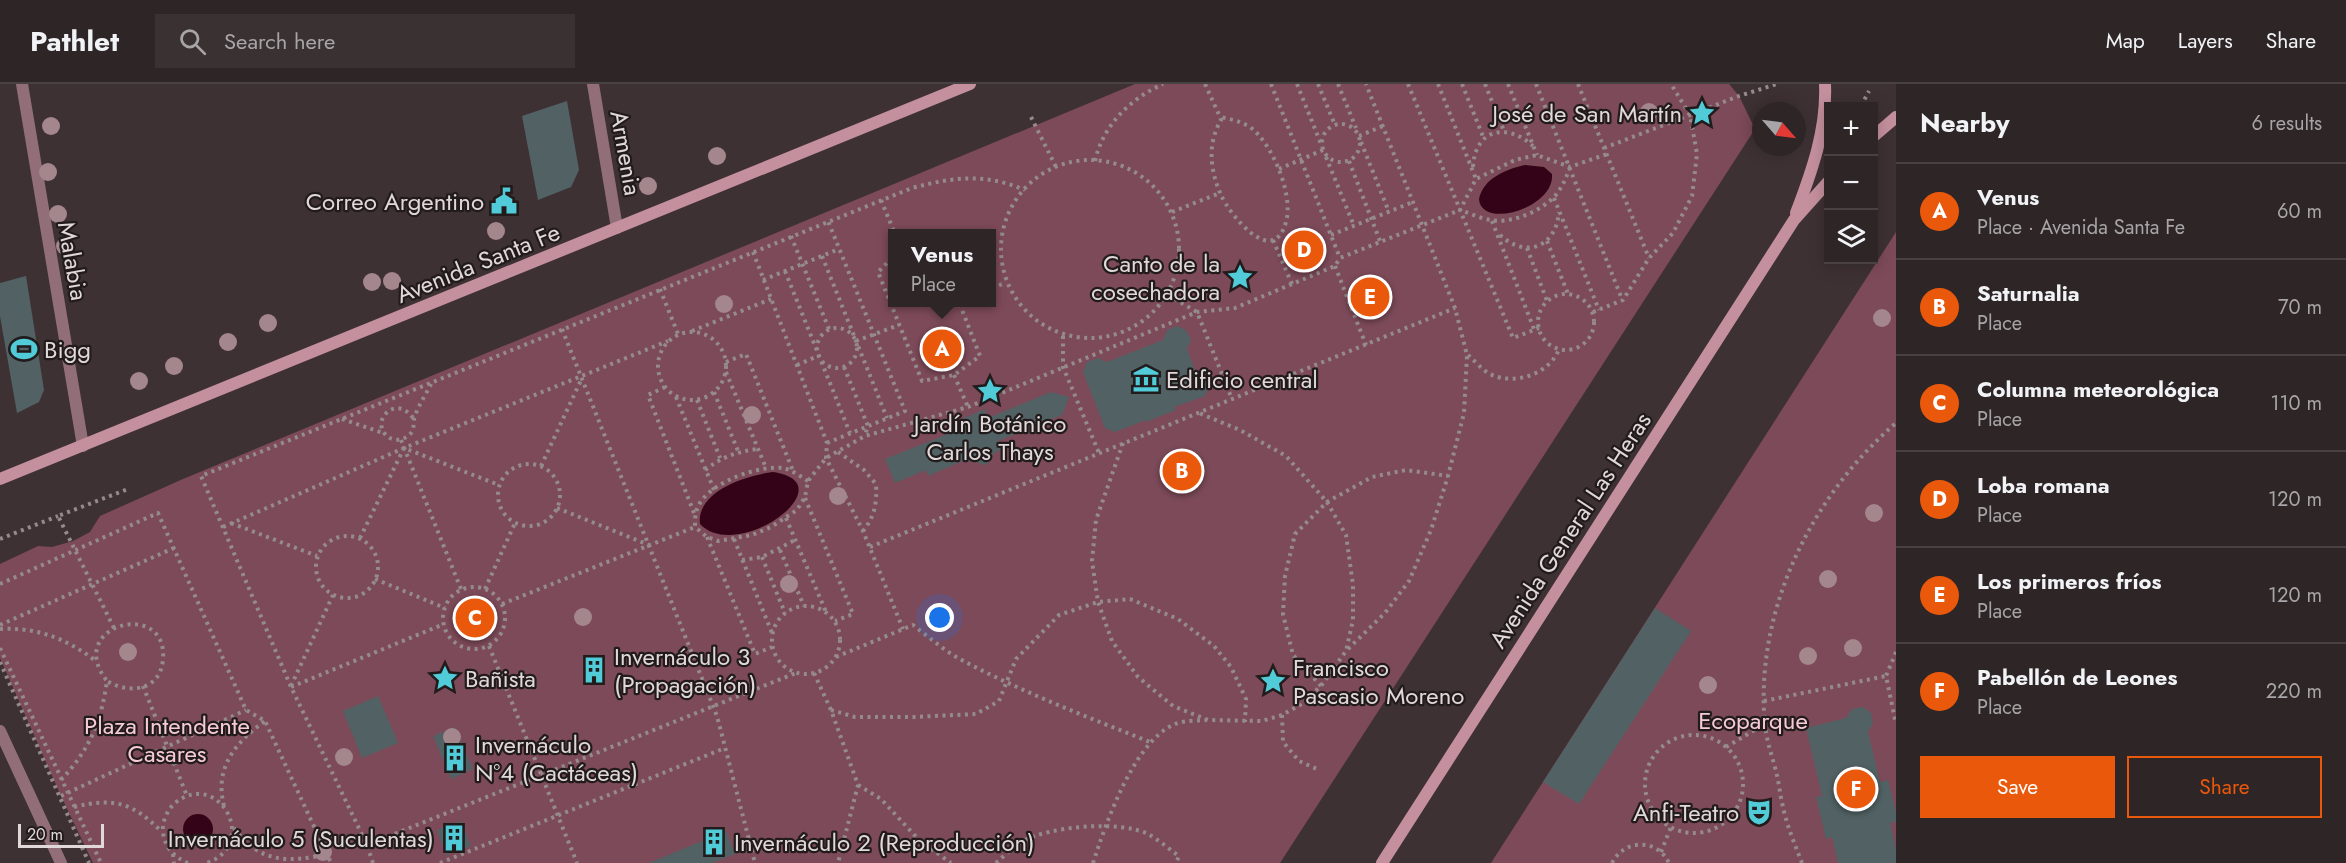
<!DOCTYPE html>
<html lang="en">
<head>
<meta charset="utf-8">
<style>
  body { margin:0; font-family:Jost,sans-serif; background:#3a3133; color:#f1f3f6 }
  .controls { position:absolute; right:18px; top:18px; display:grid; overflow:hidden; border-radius:0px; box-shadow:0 3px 15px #0003 }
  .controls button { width:54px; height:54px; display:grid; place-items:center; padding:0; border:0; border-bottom:2px solid #494244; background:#2e2527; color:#f1f3f6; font:30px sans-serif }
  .compass { position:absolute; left:1752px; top:18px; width:54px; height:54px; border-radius:50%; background:#2e2527; box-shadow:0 3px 15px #0003; rotate:118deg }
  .scale { position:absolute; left:18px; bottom:15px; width:86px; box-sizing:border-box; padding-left:6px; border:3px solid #e1d8da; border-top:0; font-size:16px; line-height:21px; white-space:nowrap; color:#e1d8da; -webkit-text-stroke:4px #211b1c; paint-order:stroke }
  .you { position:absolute; left:940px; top:534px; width:21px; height:21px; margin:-15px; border:4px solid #fff; border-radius:50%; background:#1a73e8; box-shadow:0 0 0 9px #1a73e833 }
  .badge { display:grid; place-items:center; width:39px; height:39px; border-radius:50%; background:#ea580c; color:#fff; font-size:20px; font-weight:700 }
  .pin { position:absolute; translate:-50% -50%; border:3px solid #fff; box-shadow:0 2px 6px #0006 }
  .popup { position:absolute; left:888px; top:145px; width:108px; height:78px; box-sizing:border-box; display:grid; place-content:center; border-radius:0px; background:#2e2527; filter:drop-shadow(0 2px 4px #0005); font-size:20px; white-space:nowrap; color:#a7a5a7 }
  .popup b { font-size:22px; color:#f1f3f6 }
  .popup::after { content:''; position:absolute; left:50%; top:100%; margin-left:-12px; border:12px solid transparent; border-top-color:#2e2527 }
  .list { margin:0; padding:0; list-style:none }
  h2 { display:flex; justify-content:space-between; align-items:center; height:78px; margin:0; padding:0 24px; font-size:26px }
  h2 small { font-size:20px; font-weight:400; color:#a7a5a7 }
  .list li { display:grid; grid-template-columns:39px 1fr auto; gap:18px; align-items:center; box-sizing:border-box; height:96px; padding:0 24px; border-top:2px solid #494244 }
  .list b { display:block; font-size:22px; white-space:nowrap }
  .list p { margin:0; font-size:20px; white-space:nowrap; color:#a7a5a7 }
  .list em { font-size:20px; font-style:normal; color:#a7a5a7 }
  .actions { display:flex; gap:12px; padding:18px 24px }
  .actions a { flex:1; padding:14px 0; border:2px solid #ea580c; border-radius:0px; text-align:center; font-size:21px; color:#ea580c }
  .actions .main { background:#ea580c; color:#fff }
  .icon { flex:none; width:33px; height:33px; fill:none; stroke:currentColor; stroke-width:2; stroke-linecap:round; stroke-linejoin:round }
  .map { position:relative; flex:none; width:1896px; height:779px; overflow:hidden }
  header { display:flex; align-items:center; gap:36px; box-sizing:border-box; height:84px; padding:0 30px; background:#2e2527; border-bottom:2px solid #494244 }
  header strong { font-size:28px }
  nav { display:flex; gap:33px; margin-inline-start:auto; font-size:21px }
  .search { width:420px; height:54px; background:#3a3133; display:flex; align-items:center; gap:15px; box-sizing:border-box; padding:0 21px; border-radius:0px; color:#a7a5a7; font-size:22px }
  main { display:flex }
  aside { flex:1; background:#2e2527 }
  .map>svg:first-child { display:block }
</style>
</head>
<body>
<header>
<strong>Pathlet</strong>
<div class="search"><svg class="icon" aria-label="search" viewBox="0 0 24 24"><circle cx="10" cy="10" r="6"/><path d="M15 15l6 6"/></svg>Search here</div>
<nav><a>Map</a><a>Layers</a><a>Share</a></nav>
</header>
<main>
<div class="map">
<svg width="1896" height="779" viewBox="0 0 1896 779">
  <rect width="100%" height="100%" fill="#3e3134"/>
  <g fill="#7d4a59" fill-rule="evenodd">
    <path d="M1135,0H1729L1739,12L1755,45L1280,779H93L61,712L0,574V480L38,462L52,463L73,457L90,448L100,432L183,395ZM892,150H992V218H892Z"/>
    <polygon points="1896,148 1896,779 1491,779"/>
  </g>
  <g fill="#340317">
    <path d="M1525,81L1544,83L1552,90C1555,124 1481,146 1479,115C1483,94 1507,85 1525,81Z"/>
    <path d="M773,388C848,399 738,480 700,440C696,407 747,391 773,388Z"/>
    <circle cx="198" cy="745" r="15"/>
  </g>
  <g fill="#526264">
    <polygon points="567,17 579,86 571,103 538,116 522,32"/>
    <polygon points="26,192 44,306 39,318 17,329 0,232 0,199"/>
    <polygon points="1177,242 1186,246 1191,256 1187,265 1196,288 1205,292 1209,302 1205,312 1174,323 1176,326 1146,338 1146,336 1115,348 1105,344 1083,288 1087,278 1098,274 1107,278 1163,256 1167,246"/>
    <polygon points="1051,308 1069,313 1062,331 998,357 1001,366 994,369 987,381 965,376 928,392 926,386 895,399 885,375 953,348 950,340 985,325 988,334"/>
    <polygon points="1655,524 1691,547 1579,720 1543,698"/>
    <polygon points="378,612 398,659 362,674 343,627"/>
    <polygon points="1863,623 1871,629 1873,639 1868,648 1880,698 1888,696 1896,728 1896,738 1890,739 1896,765 1896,779 1838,779 1832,753 1826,755 1816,713 1822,712 1806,644 1846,634 1852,625"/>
    <polygon points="455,643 473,685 451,695 433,652"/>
    <polygon points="461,737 471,762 446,771 437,746"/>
    <polygon points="726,747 735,770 712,779 649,779"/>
  </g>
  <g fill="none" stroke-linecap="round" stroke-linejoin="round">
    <g stroke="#958b8d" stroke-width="4" stroke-dasharray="3 4.5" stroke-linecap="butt">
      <path d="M1205,0L1220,33L1221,36C1207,60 1210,86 1221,111C1230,131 1273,185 1286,138C1294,111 1272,59 1250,43C1240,37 1230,35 1220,33"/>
      <polyline points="1271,0 1340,174"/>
      <polyline points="1297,0 1321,60"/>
      <polyline points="1318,0 1335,41"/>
      <polyline points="1338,0 1356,44"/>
      <polyline points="1408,0 1513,254 1539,244"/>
      <polyline points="1438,0 1476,95"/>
      <polyline points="1462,0 1484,55"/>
      <polyline points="1485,0 1504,47"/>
      <polyline points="1508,0 1537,71"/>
      <polyline points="1536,0 1622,215"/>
      <polyline points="1578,0 1649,174"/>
      <polyline points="1861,22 1869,7"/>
      <polyline points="1031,33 1056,83"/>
      <circle cx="1341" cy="59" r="19"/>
      <polyline points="1359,52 1383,42"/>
      <polyline points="1361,58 1389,128"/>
      <polyline points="1604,64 1739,12 1777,0"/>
      <polyline points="1326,73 1354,142"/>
      <circle cx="1090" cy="165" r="89"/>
      <path d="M1095,77C1103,41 1130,15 1163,0"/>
      <polyline points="1349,77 1380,157"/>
      <path d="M1473,83C1475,45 1507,38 1533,62"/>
      <path d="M1570,83C1566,94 1562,104 1555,112C1541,127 1512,140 1491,136C1481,135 1470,129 1460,126L1476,95L1515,76L1537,71L1570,83L1607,70"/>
      <polyline points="1279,85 1323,66"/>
      <polyline points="1554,114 1599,226"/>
      <polyline points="881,116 895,150"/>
      <polyline points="1172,128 1220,109"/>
      <polyline points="1492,137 1534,245"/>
      <polyline points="1331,151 1413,118"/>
      <path d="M1500,151C1526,175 1556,163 1559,128"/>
      <polyline points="791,152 829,245"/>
      <polyline points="1273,156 1292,200"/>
      <polyline points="1547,157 1568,210"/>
      <polyline points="1527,164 1547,217"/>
      <polyline points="753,168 827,359 826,374 863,447 903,545"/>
      <polyline points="822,172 887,334"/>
      <polyline points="892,174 878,188 922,297 954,291 980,272 959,218"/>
      <polyline points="1335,182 1366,261"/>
      <polyline points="785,187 850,349"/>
      <polyline points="763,196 839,165"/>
      <polyline points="992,204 1005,199"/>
      <polyline points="660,205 678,250"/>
      <circle cx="1566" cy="238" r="28"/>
      <polyline points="1168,211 1197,228 1232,315"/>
      <polyline points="1593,228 1623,216 1649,174 1673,149 1692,112 1697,70 1690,31 1671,0"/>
      <circle cx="837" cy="264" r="20"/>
      <polyline points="562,245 717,632 755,779"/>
      <polyline points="692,247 771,215"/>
      <circle cx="692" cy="282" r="34"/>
      <polyline points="1063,252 1063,283 1099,369"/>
      <polyline points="856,257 899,241"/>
      <path d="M1468,271C1475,277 1482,286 1490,290C1514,302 1550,290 1559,265"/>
      <polyline points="726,278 746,270 793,387"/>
      <polyline points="797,281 818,272"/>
      <polyline points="844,283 868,342 865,351"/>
      <polyline points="726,288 766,384"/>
      <polyline points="954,291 968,323"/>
      <polyline points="665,303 648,311 694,429"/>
      <polyline points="714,308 738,367"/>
      <polyline points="676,313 714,406"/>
      <polyline points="697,316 720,374"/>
      <path d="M413,334C397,311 372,334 385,350C393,360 408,356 413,346C414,341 413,337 415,332C419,320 427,309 432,298"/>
      <polyline points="342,335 383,349"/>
      <polyline points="401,356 461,505"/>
      <polyline points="827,359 905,327 828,137"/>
      <polyline points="1123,359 1096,436 1092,477 1098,518 1112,557 1138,593 1173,622 1208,636 1262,637 1282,631 1300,621 1321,602 1346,567 1353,536 1353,501 1346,451 1327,418 1286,372 1240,346 1199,329"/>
      <path d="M838,368L864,386L876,400C877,419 875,432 863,447"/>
      <circle cx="529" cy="411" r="31"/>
      <polyline points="541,382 582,294"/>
      <path d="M705,386C722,373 736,368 757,365"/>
      <path d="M808,397C800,392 792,386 783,384C759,381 716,397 702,416C695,425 695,433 695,443L707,453L718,457L752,451L771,443L797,426L805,413L808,397L826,374L865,352L968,323L1197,228L1235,224L1335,182L1340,174L1460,126"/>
      <polyline points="805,414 853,530 835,537"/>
      <polyline points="557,424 649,461"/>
      <polyline points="786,434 826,528"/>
      <polyline points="231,439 317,472"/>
      <polyline points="223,443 404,364 668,257"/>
      <circle cx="347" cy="483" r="31"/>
      <polyline points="707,453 755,570 772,563"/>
      <polyline points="360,454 404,364 499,401"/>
      <polyline points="0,455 58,432"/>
      <polyline points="734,455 772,549"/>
      <polyline points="870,463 1455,224"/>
      <polyline points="780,466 804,522"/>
      <polyline points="762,473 785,529"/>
      <polyline points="742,476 762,473 795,456"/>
      <polyline points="375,495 445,524"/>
      <polyline points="0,500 158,429 246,626 265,637 331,779"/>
      <circle cx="474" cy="534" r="31"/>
      <polyline points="485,505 515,439"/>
      <polyline points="502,520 695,443"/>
      <circle cx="806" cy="556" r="34"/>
      <polyline points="0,541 174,464"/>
      <polyline points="114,544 58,432 128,405"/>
      <path d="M0,545C37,543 68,555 97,578"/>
      <polyline points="489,562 577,779"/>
      <polyline points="0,564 101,779"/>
      <polyline points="1348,565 1385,529 1409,497 1431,446 1448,392 1464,329 1467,271 1455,224 1366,0"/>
      <polyline points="1896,568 1886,592 1896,640"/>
      <path d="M836,573L913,541C928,552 942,565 958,574C1019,607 1085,632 1150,658"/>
      <polyline points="0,578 89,779"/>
      <polyline points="814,589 831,626 858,701 838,779"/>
      <polyline points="143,602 187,712"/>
      <polyline points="291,602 333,511"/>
      <polyline points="1321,602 1293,571 1283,530 1285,492 1295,450 1327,418 1372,393 1406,386 1448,392"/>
      <polyline points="291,603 444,540"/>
      <polyline points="1764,617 1886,592"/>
      <polyline points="831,626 855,633 914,633 976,630 999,617 1016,575 1059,531 1098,518 1130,515 1178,535 1214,562 1231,583 1246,615 1245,638"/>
      <polyline points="1282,631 1283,658 1299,677 1317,685"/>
      <circle cx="1694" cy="700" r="49"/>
      <polyline points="1726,663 1765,640"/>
      <path d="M61,696C90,665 101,638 107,597C63,541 168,514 163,575C161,606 130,611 107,597"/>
      <polyline points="858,701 881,715 919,756 951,779"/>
      <polyline points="61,712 246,626"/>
      <path d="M224,722C214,683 236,658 265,637"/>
      <path d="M74,723C115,713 133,719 162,748"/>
      <path d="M234,744C259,779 288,779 328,770"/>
      <polyline points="367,761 796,589"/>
      <polyline points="1661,768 1671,743"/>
      <polyline points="173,770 174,779"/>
      <path d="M188,779C174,773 165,764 163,748C162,738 167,726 175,719C219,684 260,760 207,779"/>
      <path d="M373,779L367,761L291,603L201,392L912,104C954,93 984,89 1025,106"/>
      <polyline points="440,779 725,664"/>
      <path d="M996,779C1004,772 1012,764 1021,758C1049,742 1120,736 1148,750C1159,756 1169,765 1179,772L1176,779"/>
      <path d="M1093,779C1106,739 1134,657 1175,640C1184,636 1198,637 1207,636"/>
      <path d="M1612,779C1624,755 1657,754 1669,779"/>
      <path d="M1802,779C1795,761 1787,742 1783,723C1780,711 1779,699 1776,687C1772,672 1767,658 1765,642C1754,528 1811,412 1896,339"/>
    </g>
    <g stroke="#926f78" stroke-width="12">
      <polyline points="22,0 83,362"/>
      <polyline points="593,0 617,144"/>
      <polyline points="0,647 61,779"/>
    </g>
    <g stroke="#c5909e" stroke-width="12">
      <polyline points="1874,52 1896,33"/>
      <path d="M1796,129C1812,87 1827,45 1825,0"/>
      <polyline points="0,395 970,0"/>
      <polyline points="1382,779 1794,136 1828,98"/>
    </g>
  </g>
  <g fill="#a4868d">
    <circle cx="1649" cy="28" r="9"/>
    <circle cx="51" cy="42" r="9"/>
    <circle cx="717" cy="72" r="9"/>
    <circle cx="48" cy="88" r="9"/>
    <circle cx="648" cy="102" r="9"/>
    <circle cx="58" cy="130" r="9"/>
    <circle cx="496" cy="147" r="9"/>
    <circle cx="65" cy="162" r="9"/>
    <circle cx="392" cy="197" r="9"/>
    <circle cx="372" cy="198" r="9"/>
    <circle cx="724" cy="220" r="9"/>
    <circle cx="1882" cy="234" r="9"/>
    <circle cx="268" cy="239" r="9"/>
    <circle cx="228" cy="258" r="9"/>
    <circle cx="174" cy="282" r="9"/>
    <circle cx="139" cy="297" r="9"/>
    <circle cx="752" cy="331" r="9"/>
    <circle cx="838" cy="412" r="9"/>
    <circle cx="1874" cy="429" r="9"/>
    <circle cx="1828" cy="495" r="9"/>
    <circle cx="789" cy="500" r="9"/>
    <circle cx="583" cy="533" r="9"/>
    <circle cx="1853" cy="564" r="9"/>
    <circle cx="128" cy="568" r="9"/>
    <circle cx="1808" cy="572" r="9"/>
    <circle cx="1708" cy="601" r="9"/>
    <circle cx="452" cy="653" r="9"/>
    <circle cx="344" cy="673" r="9"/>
    <circle cx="323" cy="768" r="9"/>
  </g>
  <defs>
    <g id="sight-bare" transform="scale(2.07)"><path d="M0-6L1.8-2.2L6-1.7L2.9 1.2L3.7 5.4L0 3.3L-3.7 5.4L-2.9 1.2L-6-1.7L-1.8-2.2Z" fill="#52cbd8" stroke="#211b1c" stroke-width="2.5" paint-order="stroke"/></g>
    <g id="civic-bare" transform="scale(2.07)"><path d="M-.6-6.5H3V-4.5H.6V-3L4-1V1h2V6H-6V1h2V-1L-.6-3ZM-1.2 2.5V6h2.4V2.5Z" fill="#52cbd8" stroke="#211b1c" stroke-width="2.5" paint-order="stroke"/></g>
    <g id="stadium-bare" transform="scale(2.07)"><path d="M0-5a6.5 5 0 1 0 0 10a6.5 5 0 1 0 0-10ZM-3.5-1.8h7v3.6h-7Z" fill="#52cbd8" stroke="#211b1c" stroke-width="2.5" paint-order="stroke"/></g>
    <g id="museum-bare" transform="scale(2.07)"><path d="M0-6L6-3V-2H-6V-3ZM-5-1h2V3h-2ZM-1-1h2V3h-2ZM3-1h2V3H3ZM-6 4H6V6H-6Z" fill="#52cbd8" stroke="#211b1c" stroke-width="2.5" paint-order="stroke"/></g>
    <g id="building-bare" transform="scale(2.07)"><path d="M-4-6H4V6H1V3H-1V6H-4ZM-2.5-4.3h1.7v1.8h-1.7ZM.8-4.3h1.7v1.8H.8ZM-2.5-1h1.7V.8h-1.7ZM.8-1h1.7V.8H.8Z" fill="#52cbd8" stroke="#211b1c" stroke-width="2.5" paint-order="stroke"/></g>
    <g id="theatre-bare" transform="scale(2.07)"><path d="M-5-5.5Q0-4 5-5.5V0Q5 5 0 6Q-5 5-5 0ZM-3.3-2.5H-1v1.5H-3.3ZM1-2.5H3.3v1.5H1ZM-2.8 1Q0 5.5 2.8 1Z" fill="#52cbd8" stroke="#211b1c" stroke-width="2.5" paint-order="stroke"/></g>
  </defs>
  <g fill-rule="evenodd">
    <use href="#sight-bare" x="1702" y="29"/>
    <use href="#civic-bare" x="504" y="117"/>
    <use href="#sight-bare" x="1240" y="193"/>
    <use href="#stadium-bare" x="24" y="265"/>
    <use href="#museum-bare" x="1146" y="295"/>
    <use href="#sight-bare" x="990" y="307"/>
    <use href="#building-bare" x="594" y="586"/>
    <use href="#sight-bare" x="445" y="594"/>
    <use href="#sight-bare" x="1273" y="597"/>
    <use href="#building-bare" x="455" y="674"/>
    <use href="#theatre-bare" x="1759" y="728"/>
    <use href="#building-bare" x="454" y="754"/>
    <use href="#building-bare" x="714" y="758"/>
  </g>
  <g text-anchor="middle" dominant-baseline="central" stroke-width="4.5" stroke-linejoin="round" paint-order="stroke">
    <g font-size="24" fill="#e1d8da" stroke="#211b1c" text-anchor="start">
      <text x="1682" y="29" text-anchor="end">José de San Martín</text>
      <text x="484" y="117" text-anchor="end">Correo Argentino</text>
      <text x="1220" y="179" text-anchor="end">Canto de la<tspan x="1220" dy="28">cosechadora</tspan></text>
      <text x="44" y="265">Bigg</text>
      <text x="1166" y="295">Edificio central</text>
      <text x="990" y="339" text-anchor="middle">Jardín Botánico<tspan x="990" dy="28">Carlos Thays</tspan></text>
      <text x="614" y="572">Invernáculo 3<tspan x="614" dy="28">(Propagación)</tspan></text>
      <text x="1293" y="583">Francisco<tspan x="1293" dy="28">Pascasio Moreno</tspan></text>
      <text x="465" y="594">Bañista</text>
      <text x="475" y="660">Invernáculo<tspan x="475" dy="28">N°4 (Cactáceas)</tspan></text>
      <text x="1739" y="728" text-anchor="end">Anfi-Teatro</text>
      <text x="434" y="754" text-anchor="end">Invernáculo 5 (Suculentas)</text>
      <text x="734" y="758">Invernáculo 2 (Reproducción)</text>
    </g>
    <g font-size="24" fill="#e1d8da" stroke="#211b1c">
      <text transform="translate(626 69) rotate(80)">Armenia</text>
      <text transform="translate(73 177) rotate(80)">Malabia</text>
      <text transform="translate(478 179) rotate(-22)">Avenida Santa Fe</text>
      <text transform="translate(1570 446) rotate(-57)">Avenida General Las Heras</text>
    </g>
    <g font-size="24" fill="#f7cbd6" stroke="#211b1c">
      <text x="1753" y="636">Ecoparque</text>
      <text x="167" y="641">Plaza Intendente<tspan x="167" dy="28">Casares</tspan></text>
    </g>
  </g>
</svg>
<div class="controls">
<button>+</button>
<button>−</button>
<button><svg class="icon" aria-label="layers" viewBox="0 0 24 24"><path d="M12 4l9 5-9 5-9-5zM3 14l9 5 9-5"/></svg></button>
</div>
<svg class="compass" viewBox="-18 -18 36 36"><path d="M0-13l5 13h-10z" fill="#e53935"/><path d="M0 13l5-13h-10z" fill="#a7a5a7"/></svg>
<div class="scale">20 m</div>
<div class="you"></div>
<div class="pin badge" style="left:942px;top:265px">A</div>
<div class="popup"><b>Venus</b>Place</div>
<div class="pin badge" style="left:1182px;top:387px">B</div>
<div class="pin badge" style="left:475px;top:534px">C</div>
<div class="pin badge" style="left:1304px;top:166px">D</div>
<div class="pin badge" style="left:1370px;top:213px">E</div>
<div class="pin badge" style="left:1856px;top:705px">F</div>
</div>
<aside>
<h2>Nearby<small>6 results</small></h2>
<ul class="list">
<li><span class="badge">A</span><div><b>Venus</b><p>Place · Avenida Santa Fe</p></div><em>60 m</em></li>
<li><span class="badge">B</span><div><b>Saturnalia</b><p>Place</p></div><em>70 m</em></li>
<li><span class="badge">C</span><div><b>Columna meteorológica</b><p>Place</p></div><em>110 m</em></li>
<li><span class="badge">D</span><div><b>Loba romana</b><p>Place</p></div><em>120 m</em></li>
<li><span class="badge">E</span><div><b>Los primeros fríos</b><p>Place</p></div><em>120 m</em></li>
<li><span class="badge">F</span><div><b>Pabellón de Leones</b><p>Place</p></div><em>220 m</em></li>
</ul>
<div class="actions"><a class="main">Save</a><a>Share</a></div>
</aside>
</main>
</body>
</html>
